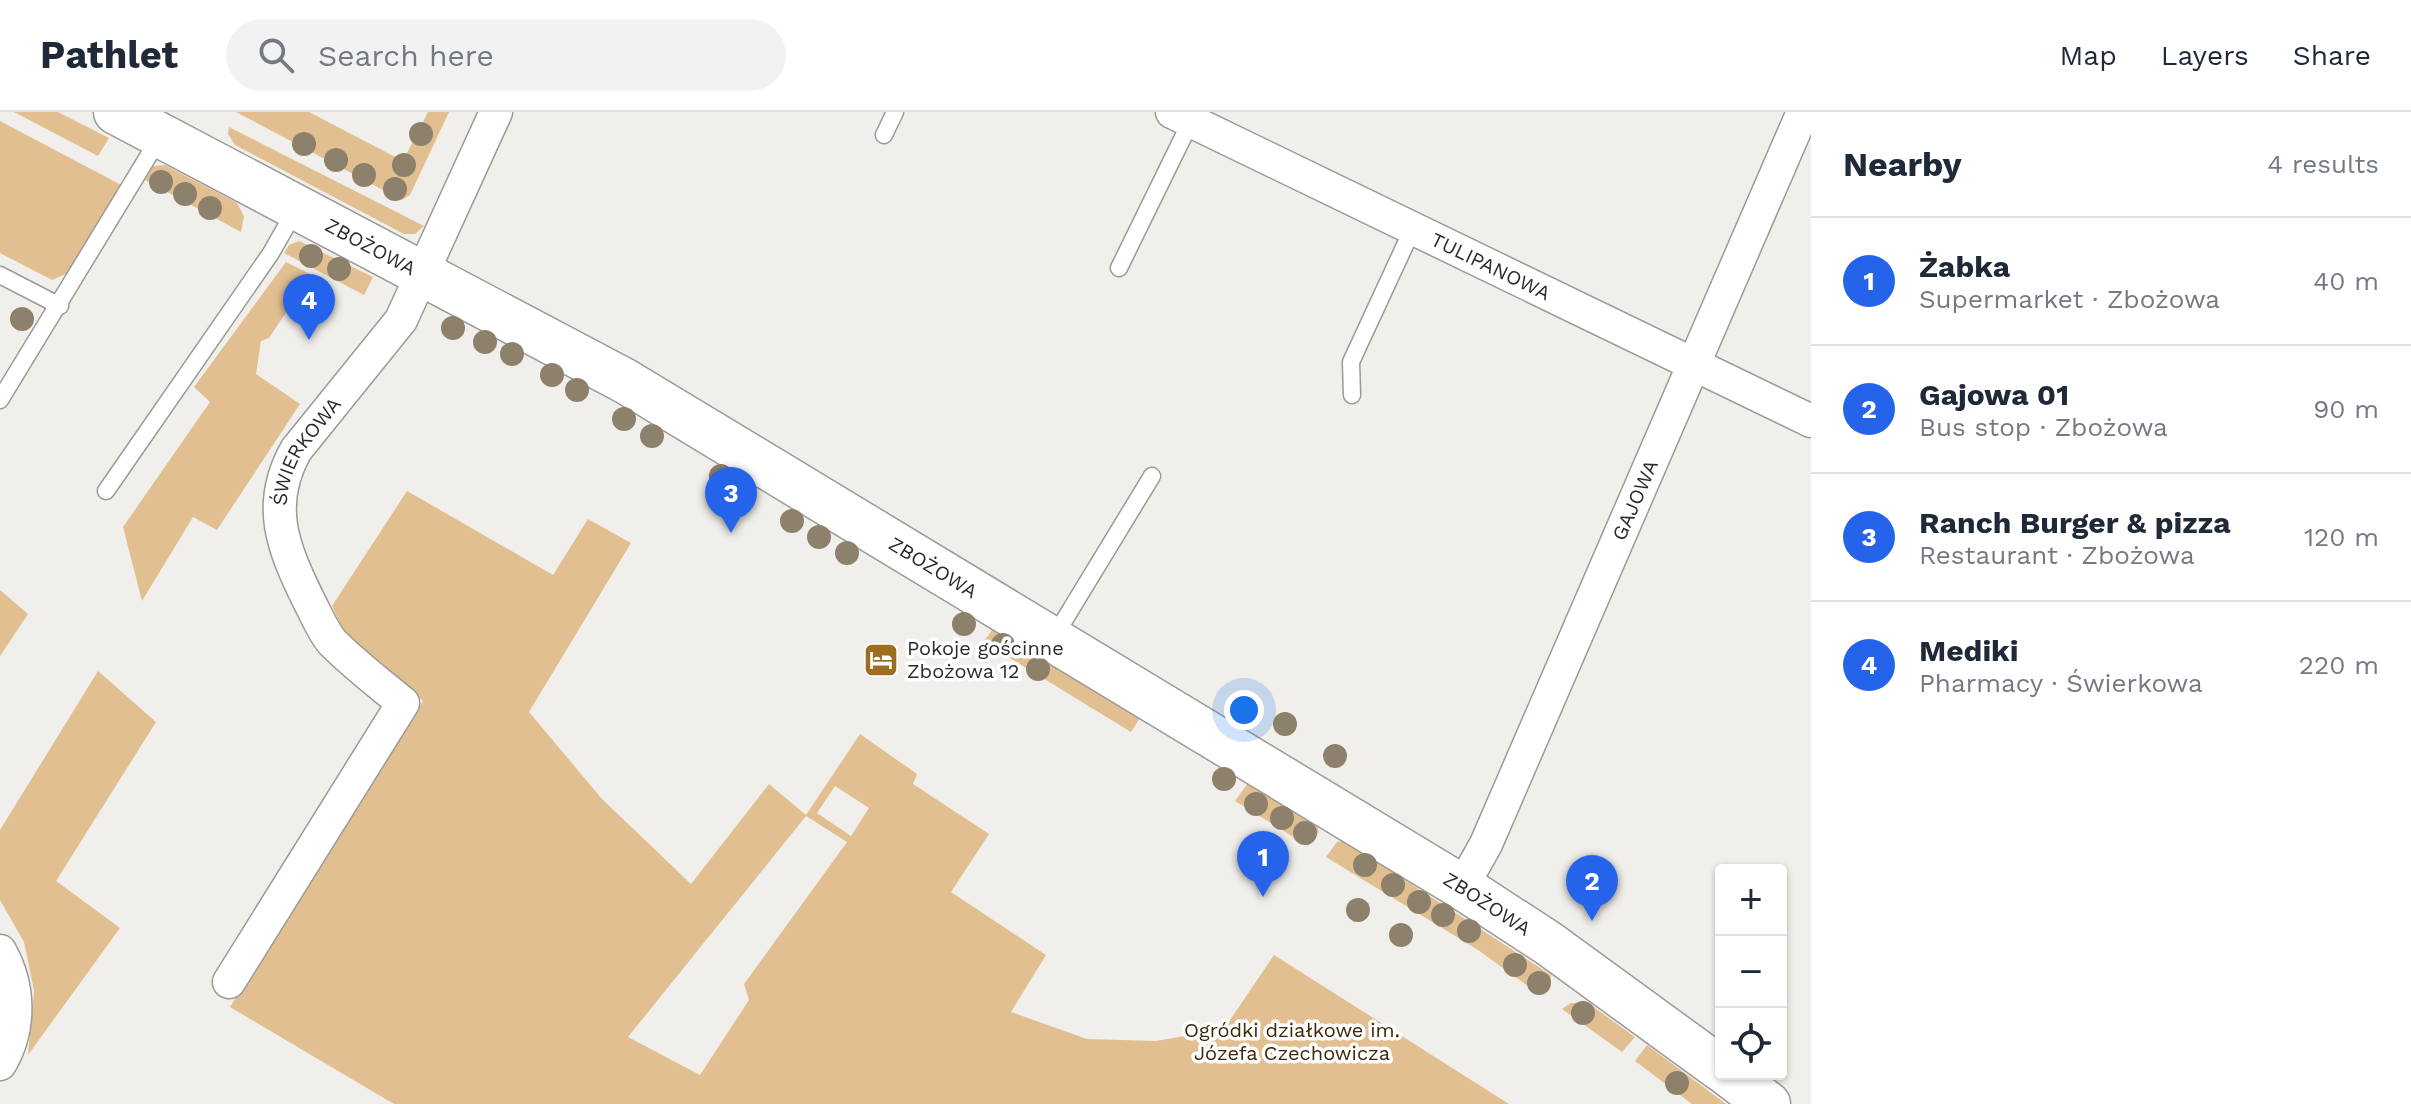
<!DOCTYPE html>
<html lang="en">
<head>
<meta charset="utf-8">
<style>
  body { margin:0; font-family:"Work Sans",sans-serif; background:#f2f2f3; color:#1f2937 }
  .controls { position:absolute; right:24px; bottom:24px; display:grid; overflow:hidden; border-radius:8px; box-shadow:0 2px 6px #0004 }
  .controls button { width:72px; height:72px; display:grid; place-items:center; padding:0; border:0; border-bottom:2px solid #e0e1e3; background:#fff; color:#1f2937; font:40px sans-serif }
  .you { position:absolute; left:1244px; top:598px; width:28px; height:28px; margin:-20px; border:6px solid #fff; border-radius:50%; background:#1a73e8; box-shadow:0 0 0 12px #1a73e833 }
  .badge { display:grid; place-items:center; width:52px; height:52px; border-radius:50%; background:#2563eb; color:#fff; font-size:26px; font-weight:700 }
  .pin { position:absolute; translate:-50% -66px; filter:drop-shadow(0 2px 4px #0008) }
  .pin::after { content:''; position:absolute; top:42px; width:28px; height:24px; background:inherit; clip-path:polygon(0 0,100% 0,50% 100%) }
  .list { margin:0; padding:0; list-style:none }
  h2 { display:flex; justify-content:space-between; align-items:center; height:104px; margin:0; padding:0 32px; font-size:34px }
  h2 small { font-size:26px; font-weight:400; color:#747a83 }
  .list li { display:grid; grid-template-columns:52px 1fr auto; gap:24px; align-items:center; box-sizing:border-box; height:128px; padding:0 32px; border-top:2px solid #e0e1e3 }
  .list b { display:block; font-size:30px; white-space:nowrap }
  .list p { margin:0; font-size:26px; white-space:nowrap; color:#747a83 }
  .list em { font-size:26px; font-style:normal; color:#747a83 }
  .icon { flex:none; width:44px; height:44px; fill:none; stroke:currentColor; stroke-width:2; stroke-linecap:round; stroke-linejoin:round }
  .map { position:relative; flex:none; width:1811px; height:992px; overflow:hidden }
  header { display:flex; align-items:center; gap:48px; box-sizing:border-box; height:112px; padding:0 40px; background:#fff; border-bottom:2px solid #e0e1e3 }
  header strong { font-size:38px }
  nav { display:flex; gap:44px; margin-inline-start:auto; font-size:28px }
  .search { width:560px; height:72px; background:#f2f2f3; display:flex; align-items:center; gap:20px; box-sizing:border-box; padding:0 28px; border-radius:44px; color:#747a83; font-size:30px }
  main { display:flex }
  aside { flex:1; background:#fff }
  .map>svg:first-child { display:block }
</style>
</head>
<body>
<header>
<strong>Pathlet</strong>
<div class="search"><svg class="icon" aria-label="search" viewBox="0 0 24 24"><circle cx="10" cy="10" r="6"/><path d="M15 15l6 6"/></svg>Search here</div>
<nav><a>Map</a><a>Layers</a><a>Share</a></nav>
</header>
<main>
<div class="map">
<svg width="1811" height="992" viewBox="0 0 1811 992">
  <rect width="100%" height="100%" fill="#f1efeb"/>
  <g fill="#e1bf91" fill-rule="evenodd">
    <polygon points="14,0 58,0 109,26 98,44"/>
    <polygon points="236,0 309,0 403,49 428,0 449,0 410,83 402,88"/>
    <polygon points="0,9 123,74 68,161 52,168 0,141"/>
    <polygon points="229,15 424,114 415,122 404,122 235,33 228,22"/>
    <polygon points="165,53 237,91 244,104 241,120 145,68 153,54"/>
    <polygon points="299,129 373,165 364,183 284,141 289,133"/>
    <polygon points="286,150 318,166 305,194 298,183 290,184 289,196 269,226 261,229 256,262 300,292 217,418 193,405 142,489 123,415 210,290 194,275"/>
    <path d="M407,379L553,463L588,407L631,431L529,600L602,687L691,772L769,672L806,703L860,622L917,662L913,672L989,722L951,780L1046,843L1011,900L1087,927L1156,929L1224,917L1274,843L1509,992H394L230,895L423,589L344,520L332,494ZM835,674L869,696L851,724L817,701ZM806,704L847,730L744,872L749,888L700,963L628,925Z"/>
    <polygon points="0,478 28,502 0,544"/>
    <polygon points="992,518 1140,606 1131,620 987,532 985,528"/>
    <polygon points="98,559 156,610 56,769 120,816 28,943 34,879 24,830 0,788 0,718"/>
    <polygon points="1248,671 1317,713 1319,720 1308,734 1235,689"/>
    <polygon points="1345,729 1551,863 1551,870 1540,883 1478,838 1326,745 1337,730"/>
    <polygon points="1571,891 1588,891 1635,925 1622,940 1562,897"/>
    <polygon points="1647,933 1726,992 1692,992 1635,949"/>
  </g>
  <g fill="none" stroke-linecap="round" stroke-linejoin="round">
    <g stroke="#9c9a97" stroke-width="19">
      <g id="lane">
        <polyline points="884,23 895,0"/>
        <polyline points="1119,156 1191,9"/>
        <polyline points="0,163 60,194"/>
        <polyline points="1352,283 1351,250 1413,116"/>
        <polyline points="0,288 160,25"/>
        <polyline points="106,379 271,141 296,97"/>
        <polyline points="1054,525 1152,364"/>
      </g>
    </g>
    <g stroke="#9c9a97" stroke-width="35">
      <g id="street">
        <path id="s1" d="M1172,0L1811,309"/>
        <path id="s2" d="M1462,775L1486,732L1803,0"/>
        <path d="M0,839C20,874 21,917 0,952"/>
        <path id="s3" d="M229,870L403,591C380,572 355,553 333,531C323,520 316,502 309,489C283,436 265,393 296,338L401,208L496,0"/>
      </g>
    </g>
    <g stroke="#9c9a97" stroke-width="47">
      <g id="secondary">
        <path id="s4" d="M116,0L625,269L1462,775L1548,831L1721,957"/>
        <polyline points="1728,962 1768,992"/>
      </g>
    </g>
    <use href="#lane" stroke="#fff" stroke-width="16"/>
    <use href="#street" stroke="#fff" stroke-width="32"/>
    <use href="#secondary" stroke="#fff" stroke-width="44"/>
  </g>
  <g fill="#8e816c">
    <circle cx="421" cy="22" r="12"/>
    <circle cx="304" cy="32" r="12"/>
    <circle cx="336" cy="48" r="12"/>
    <circle cx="404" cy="53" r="12"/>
    <circle cx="364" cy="63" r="12"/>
    <circle cx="161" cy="70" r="12"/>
    <circle cx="395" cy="77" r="12"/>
    <circle cx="185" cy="82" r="12"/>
    <circle cx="210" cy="96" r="12"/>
    <circle cx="311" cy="144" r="12"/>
    <circle cx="339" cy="157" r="12"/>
    <circle cx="22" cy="207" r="12"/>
    <circle cx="453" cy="216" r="12"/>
    <circle cx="485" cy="230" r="12"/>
    <circle cx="512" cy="242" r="12"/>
    <circle cx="552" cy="263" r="12"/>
    <circle cx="577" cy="278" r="12"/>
    <circle cx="624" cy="307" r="12"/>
    <circle cx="652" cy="324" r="12"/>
    <circle cx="721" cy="364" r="12"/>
    <circle cx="792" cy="409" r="12"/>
    <circle cx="819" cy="425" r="12"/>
    <circle cx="847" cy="441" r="12"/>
    <circle cx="964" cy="512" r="12"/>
    <circle cx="1003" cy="533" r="12"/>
    <circle cx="1038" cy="557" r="12"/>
    <circle cx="1285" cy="612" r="12"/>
    <circle cx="1335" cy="644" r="12"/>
    <circle cx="1224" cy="667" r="12"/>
    <circle cx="1256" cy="692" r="12"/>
    <circle cx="1282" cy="706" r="12"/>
    <circle cx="1305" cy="721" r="12"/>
    <circle cx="1365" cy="753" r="12"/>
    <circle cx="1393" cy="773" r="12"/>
    <circle cx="1419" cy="790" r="12"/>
    <circle cx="1358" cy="798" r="12"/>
    <circle cx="1443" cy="803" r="12"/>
    <circle cx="1469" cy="819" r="12"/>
    <circle cx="1401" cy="823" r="12"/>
    <circle cx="1515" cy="853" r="12"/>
    <circle cx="1539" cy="871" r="12"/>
    <circle cx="1583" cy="901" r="12"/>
    <circle cx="1677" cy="971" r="12"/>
  </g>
  <defs>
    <g id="hotel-square" transform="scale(1.8)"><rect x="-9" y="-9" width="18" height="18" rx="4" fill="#9d6d20" stroke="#fff"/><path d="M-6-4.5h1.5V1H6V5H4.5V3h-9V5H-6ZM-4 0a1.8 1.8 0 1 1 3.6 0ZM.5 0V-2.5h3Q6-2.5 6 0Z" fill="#fff"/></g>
  </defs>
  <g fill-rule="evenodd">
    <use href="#hotel-square" x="881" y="548"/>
  </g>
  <g text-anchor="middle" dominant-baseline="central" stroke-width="7" stroke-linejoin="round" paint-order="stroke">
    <g font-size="20" fill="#2c2b29" stroke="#fff">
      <text stroke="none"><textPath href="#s4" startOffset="288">ZBOŻOWA</textPath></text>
      <text stroke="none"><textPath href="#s1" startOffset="354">TULIPANOWA</textPath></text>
      <text stroke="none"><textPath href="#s3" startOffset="632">ŚWIERKOWA</textPath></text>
      <text stroke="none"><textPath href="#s2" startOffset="424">GAJOWA</textPath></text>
      <text stroke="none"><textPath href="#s4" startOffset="936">ZBOŻOWA</textPath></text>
      <text stroke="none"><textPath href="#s4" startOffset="1584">ZBOŻOWA</textPath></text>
    </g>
    <g font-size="20" fill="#2c2b29" stroke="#fff" text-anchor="start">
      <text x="907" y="536">Pokoje gościnne<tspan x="907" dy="23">Zbożowa 12</tspan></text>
    </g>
    <g font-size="20" fill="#3d2704" stroke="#fff">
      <text x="1292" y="918">Ogródki działkowe im.<tspan x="1292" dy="23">Józefa Czechowicza</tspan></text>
    </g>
  </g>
</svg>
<div class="controls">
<button>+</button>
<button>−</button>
<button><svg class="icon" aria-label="locate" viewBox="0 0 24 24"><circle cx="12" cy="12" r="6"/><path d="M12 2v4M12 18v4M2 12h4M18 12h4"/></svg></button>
</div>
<div class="you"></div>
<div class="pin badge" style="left:1263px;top:785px">1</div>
<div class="pin badge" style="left:1592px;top:809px">2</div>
<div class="pin badge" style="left:731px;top:421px">3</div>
<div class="pin badge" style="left:309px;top:228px">4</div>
</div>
<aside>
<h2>Nearby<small>4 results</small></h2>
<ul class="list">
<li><span class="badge">1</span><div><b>Żabka</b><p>Supermarket · Zbożowa</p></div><em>40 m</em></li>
<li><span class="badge">2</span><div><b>Gajowa 01</b><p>Bus stop · Zbożowa</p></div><em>90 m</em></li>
<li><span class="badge">3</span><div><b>Ranch Burger &amp; pizza</b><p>Restaurant · Zbożowa</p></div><em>120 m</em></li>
<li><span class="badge">4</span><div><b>Mediki</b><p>Pharmacy · Świerkowa</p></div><em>220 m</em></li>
</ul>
</aside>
</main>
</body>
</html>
